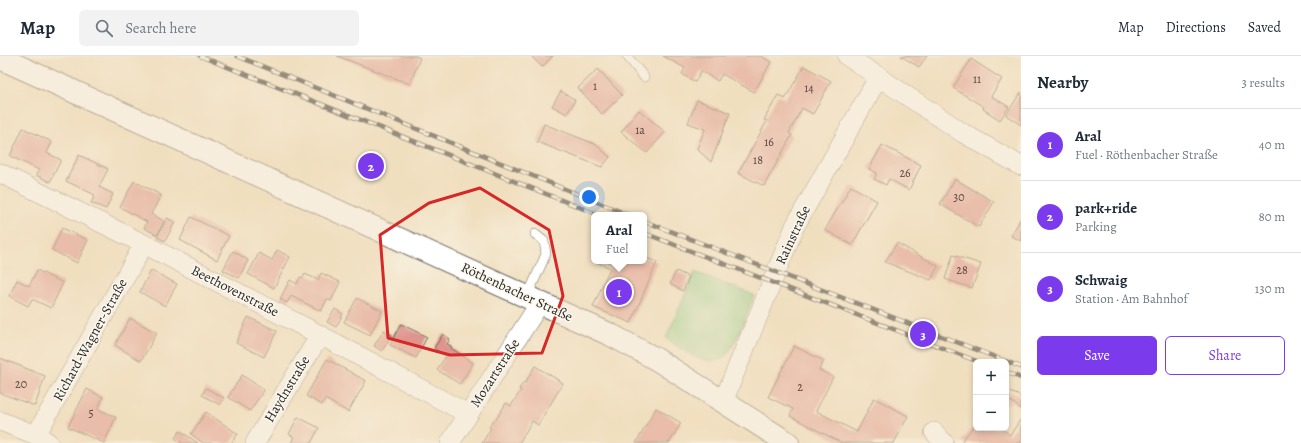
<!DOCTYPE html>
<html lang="en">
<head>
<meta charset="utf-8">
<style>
  body { margin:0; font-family:Alegreya,serif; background:#f2f2f3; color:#1f2937 }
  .controls { position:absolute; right:12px; bottom:12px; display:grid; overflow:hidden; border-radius:6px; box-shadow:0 2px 6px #0003 }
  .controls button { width:36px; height:36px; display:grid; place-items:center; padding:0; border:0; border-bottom:1px solid #e0e1e3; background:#fff; color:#1f2937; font:20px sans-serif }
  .you { position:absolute; left:589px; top:141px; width:14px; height:14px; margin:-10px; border:3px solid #fff; border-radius:50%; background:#1a73e8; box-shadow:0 0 0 6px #1a73e833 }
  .badge { display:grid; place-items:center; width:26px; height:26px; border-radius:50%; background:#7c3aed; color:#fff; font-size:13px; font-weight:700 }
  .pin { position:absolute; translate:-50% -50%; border:2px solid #fff; box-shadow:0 1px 4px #0006 }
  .popup { position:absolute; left:591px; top:156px; width:56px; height:52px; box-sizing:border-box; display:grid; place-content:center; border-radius:6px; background:#fff; filter:drop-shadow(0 1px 3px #0005); font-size:13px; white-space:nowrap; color:#747a83 }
  .popup b { font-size:15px; color:#1f2937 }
  .popup::after { content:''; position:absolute; left:50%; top:100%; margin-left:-8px; border:8px solid transparent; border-top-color:#fff }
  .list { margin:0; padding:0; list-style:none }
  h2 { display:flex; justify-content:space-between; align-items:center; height:52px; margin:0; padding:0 16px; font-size:17px }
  h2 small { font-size:13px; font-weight:400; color:#747a83 }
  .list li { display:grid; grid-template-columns:26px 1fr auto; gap:12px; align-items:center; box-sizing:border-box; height:72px; padding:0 16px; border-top:1px solid #e0e1e3 }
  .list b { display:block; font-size:15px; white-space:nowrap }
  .list p { margin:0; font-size:13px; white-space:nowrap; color:#747a83 }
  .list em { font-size:13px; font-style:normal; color:#747a83 }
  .actions { display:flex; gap:8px; padding:12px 16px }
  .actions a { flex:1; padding:9px 0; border:1px solid #7c3aed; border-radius:6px; text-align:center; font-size:14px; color:#7c3aed }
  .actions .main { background:#7c3aed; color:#fff }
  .icon { flex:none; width:22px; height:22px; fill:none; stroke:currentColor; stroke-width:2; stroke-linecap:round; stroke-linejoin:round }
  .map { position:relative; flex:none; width:1021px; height:387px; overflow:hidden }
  header { display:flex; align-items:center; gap:24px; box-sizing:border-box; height:56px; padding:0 20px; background:#fff; border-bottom:1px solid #e0e1e3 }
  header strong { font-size:19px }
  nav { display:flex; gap:22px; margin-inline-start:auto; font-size:14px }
  .search { width:280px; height:36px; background:#f2f2f3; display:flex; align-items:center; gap:10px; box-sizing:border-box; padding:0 14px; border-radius:6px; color:#747a83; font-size:15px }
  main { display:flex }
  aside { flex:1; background:#fff }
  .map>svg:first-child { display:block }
</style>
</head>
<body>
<header>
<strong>Map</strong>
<div class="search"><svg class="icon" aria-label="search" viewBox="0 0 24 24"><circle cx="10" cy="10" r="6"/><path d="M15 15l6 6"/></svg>Search here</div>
<nav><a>Map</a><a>Directions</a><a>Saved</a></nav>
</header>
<main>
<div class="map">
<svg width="1021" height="387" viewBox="0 0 1021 387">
  <rect width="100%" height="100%" fill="#fbf7ec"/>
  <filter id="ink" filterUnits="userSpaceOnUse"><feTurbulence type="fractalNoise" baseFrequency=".025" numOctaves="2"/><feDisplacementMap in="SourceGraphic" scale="8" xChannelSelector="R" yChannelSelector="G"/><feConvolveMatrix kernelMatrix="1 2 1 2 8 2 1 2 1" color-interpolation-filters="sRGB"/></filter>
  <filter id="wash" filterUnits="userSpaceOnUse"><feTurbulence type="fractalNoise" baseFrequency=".012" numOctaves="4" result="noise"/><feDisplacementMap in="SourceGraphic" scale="16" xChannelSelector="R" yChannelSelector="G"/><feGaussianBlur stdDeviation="0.9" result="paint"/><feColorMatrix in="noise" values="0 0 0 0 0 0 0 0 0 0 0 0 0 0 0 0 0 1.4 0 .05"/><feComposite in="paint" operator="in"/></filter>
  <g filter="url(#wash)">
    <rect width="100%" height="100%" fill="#f0dfbf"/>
    <path fill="#85cd89" stroke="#587c5a" d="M695,216L754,239C748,254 735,296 721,303C714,307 703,304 697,302C686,297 675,289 666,282Z"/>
    <g id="blocks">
      <g fill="#df948e">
        <polygon points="337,0 416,0 420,2 410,28"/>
        <polygon points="531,0 553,0 542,11"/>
        <polygon points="663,0 761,0 771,6 754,36 722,18 718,25 701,15 695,26 682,18 685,12"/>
        <polygon points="901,0 927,0 919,11"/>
        <polygon points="971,3 1002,23 991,40 1009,51 1000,64 983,53 984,51 953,32"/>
        <polygon points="804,10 831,25 813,58 802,52 789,77 792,79 764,130 738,117 767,65 764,64 778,39 785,43"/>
        <polygon points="598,13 622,39 602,58 578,32"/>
        <polygon points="561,35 575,44 567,58 552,50"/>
        <polygon points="1021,36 1021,69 1006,59"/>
        <polygon points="697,44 730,57 711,106 697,93 705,73 688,67"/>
        <polygon points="639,54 665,76 647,97 621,76"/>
        <polygon points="544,68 595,88 610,101 602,111 537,86"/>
        <polygon points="23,72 52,86 47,97 61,104 50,126 36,119 39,114 10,100"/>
        <polygon points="882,89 921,109 909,134 889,123 886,129 874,123 877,117 869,113"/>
        <polygon points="79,99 108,113 99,131 113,138 106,153 91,147 95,139 66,125"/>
        <polygon points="955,123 994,146 979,171 940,148"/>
        <polygon points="134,125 161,139 151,158 164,165 157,179 144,172 147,166 120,151"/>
        <polygon points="851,130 877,145 852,189 825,174"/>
        <polygon points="191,161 229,180 217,204 180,184"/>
        <polygon points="167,162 175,166 165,185 157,181"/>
        <polygon points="1021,162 1021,185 1011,180"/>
        <polygon points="62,172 88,184 77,207 52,194"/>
        <polygon points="897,187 938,210 931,224 885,206"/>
        <polygon points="277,194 290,201 274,232 248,218 259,197 272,204"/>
        <polygon points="233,195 248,204 239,222 223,214"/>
        <polygon points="953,199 981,208 972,232 945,223"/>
        <polygon points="644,201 657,206 631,267 593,251 610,212 594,205 644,205"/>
        <polygon points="37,214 63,227 51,252 32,243 28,250 9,240 17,224 29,230"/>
        <polygon points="151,214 177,228 165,250 140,236"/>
        <polygon points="676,215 689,221 683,235 670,228"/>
        <polygon points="321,217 340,226 331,245 327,243 321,255 291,240 287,247 280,243 290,224 297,228 300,221 303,222 305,218 318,224"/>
        <polygon points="357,242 382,255 370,279 344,266"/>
        <polygon points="335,253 343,258 336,271 327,266"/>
        <polygon points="248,261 277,275 264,301 236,287"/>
        <polygon points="130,262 157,277 141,305 115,289"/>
        <polygon points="401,268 427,281 416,302 390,289"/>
        <polygon points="384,274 392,279 382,295 374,290"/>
        <polygon points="443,278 450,283 447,288 452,291 451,292 473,307 460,328 437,314 446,300 434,292"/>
        <polygon points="794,290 824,305 819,314 833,321 816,355 857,376 874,342 908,360 894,387 842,387 790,360 793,353 768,341"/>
        <polygon points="0,302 45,320 35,350 0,337"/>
        <polygon points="327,303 366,325 348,356 325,343 322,349 306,340"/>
        <polygon points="535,310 563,327 538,369 532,365 519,387 482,387 491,372 489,371 494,364 495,365 506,347 511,350 521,334 519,333 524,326 525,327"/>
        <polygon points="242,319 264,334 250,355 228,341"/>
        <polygon points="206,332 224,342 220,349 202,339"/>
        <polygon points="87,333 103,341 98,353 116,361 104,387 68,371"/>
        <polygon points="1006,335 1021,340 1021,353 1011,345 1006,350"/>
        <polygon points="656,352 681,367 669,387 636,387"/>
        <polygon points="206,356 238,378 231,387 203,387 191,378"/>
        <polygon points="298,361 319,372 311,387 291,387 294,381 289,378"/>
        <polygon points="1021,363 1021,387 965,387 962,385 976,367 976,372 1001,372 1010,379"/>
        <polygon points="180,375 198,387 182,387 175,382"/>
      </g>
    </g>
  </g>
  <g filter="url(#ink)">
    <use href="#blocks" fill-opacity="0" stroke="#706a5f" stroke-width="1"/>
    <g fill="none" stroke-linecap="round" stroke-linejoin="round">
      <g stroke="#706a5f" stroke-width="10">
        <g id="service">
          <polyline points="627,0 644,21"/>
          <polyline points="527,241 546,198 544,185 535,178"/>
        </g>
      </g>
      <g stroke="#706a5f" stroke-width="20">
        <g id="minor">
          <polyline points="847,0 963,77 1021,110"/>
          <polyline points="0,117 144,188 320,279 468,358"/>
          <polyline points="723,346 795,170 879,20"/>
          <polyline points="0,365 36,379 49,387"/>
          <polyline points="934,376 944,387"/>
          <polyline points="36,379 144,188"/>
          <polyline points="255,387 320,279"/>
          <polyline points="450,387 540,247"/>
        </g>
      </g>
      <g stroke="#706a5f" stroke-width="24">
        <polyline id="secondary" points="0,2 611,279 656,303 788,387"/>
      </g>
      <use href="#service" stroke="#fff" stroke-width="9"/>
      <use href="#minor" stroke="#fff" stroke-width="19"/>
      <use href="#secondary" stroke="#fff" stroke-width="22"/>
      <g stroke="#2b2b2b" stroke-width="4.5">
        <g id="rail">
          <polyline points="200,0 599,159"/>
          <polyline points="237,0 629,159"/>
          <polyline points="644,165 1021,311"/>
          <polyline points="644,177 979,306"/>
          <polyline points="1006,316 1021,322"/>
        </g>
      </g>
      <use href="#rail" stroke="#fbf7ec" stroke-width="3" stroke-dasharray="9" stroke-linecap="butt"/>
    </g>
  </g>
  <path d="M0 0H1021V387H0ZM480,132L549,174L563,240L542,297L450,299L388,282L380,179L429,147Z" fill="#f0dfbf" fill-opacity=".55" fill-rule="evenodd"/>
  <path fill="none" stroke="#d62828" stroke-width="3" stroke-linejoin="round" d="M480,132L549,174L563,240L542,297L450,299L388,282L380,179L429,147Z"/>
  <g text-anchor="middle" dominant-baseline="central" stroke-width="3" stroke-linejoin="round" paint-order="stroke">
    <g font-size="12" fill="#584544">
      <text x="977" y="23">11</text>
      <text x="595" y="30">1</text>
      <text x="809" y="32">14</text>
      <text x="640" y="74">1a</text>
      <text x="769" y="86">16</text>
      <text x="758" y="104">18</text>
      <text x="905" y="117">26</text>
      <text x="959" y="141">30</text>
      <text x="962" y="214">28</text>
      <text x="21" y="328">20</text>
      <text x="800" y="331">2</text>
      <text x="91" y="357">5</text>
    </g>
    <g font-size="14" fill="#2b2b2b" stroke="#fbf7ec">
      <text transform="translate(793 179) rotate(-65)">Rainstraße</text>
      <text transform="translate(235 235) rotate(27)">Beethovenstraße</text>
      <text transform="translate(517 236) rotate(25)">Röthenbacher Straße</text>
      <text transform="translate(90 284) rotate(-61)">Richard-Wagner-Straße</text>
      <text transform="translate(495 317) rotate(-57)">Mozartstraße</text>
      <text transform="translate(287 333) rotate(-59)">Haydnstraße</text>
    </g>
  </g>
</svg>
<div class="controls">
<button>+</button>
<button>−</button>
</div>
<div class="you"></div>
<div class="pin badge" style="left:619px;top:236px">1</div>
<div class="popup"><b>Aral</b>Fuel</div>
<div class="pin badge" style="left:371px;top:110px">2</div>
<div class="pin badge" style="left:923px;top:278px">3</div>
</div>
<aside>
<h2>Nearby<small>3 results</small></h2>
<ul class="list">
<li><span class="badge">1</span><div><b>Aral</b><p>Fuel · Röthenbacher Straße</p></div><em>40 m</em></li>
<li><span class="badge">2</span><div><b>park+ride</b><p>Parking</p></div><em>80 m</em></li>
<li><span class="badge">3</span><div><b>Schwaig</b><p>Station · Am Bahnhof</p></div><em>130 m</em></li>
</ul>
<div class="actions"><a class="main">Save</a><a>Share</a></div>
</aside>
</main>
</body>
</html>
